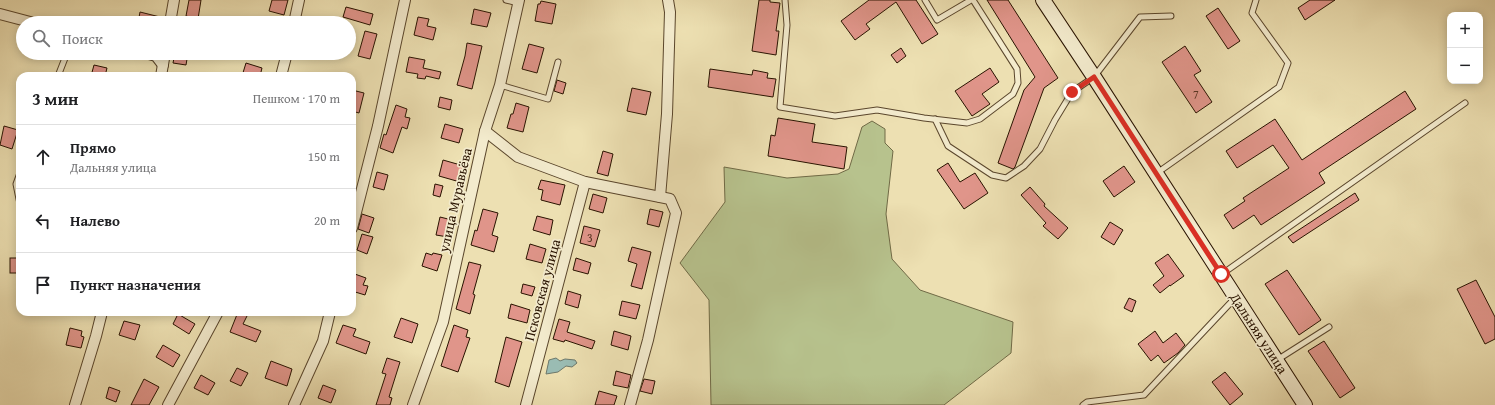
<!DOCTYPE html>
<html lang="ru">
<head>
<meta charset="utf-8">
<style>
  body { margin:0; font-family:"Gentium Book Plus",serif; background:#f2f2f2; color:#202124 }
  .controls { position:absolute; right:12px; top:12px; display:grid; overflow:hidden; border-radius:8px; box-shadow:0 2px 10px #0003 }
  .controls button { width:36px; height:36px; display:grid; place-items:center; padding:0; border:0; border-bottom:1px solid #e0e0e0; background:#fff; color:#202124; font:20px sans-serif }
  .stop { position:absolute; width:12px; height:12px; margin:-9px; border:3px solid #d93025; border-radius:50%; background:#fff }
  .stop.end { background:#d93025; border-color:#fff; box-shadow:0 1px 4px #0008 }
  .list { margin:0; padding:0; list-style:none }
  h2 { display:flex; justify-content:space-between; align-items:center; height:52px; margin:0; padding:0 16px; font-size:17px }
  h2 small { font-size:13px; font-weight:400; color:#757577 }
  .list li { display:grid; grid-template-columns:26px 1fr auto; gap:12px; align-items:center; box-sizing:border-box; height:64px; padding:0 16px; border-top:1px solid #e0e0e0 }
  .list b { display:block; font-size:15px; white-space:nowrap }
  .list p { margin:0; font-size:13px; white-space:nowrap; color:#757577 }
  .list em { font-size:13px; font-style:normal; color:#757577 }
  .icon { flex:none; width:22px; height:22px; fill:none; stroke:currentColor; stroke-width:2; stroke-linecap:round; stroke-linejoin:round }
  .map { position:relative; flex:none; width:1495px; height:405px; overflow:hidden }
  .search { position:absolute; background:#fff; box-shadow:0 2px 10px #0003; left:16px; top:16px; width:340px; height:44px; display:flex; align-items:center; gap:10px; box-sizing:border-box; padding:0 14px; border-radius:22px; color:#757577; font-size:15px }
  .panel { position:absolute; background:#fff; box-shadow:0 2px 10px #0003; left:16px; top:72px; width:340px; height:244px; border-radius:12px }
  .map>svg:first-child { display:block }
</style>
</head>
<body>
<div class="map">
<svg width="1495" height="405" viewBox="0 0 1495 405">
  <rect width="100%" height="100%" fill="#ede0b2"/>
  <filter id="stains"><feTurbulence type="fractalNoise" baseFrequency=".005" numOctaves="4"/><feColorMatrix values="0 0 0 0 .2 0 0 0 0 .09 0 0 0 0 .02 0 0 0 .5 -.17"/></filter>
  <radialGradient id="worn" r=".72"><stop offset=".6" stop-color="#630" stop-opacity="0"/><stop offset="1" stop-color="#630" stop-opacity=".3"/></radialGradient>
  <polygon fill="#b7c28d" stroke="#706a46" points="872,121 885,129 885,143 893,151 886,214 892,259 920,290 1013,322 1011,353 944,405 711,405 709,300 680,263 725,202 724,167 787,178 838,174 849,169 862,127"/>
  <polygon fill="#9abcb3" stroke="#6d786b" points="556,358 560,361 565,359 575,360 577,363 572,367 566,366 558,372 546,374 549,360"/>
  <g fill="#e0958a" stroke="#291300">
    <polygon points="189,0 201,0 198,19 186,16"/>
    <polygon points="272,0 288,0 284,15 269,11"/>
    <polygon points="759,0 770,0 770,2 780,3 776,31 779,31 776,55 752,51"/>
    <polygon points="869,0 916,0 938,34 922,44 896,2 866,24 870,29 855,40 841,21"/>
    <polygon points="987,0 1008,0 1058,78 1044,88 1015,167 1013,169 998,163 1024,90 1035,77"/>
    <polygon points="1310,0 1335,0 1305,20 1298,8"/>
    <polygon points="541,1 556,4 552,24 535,21 538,4 540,4"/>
    <polygon points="346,7 373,14 370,25 343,17"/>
    <polygon points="1218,8 1240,41 1228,49 1206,16"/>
    <polygon points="474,9 491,13 487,27 471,24"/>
    <polygon points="140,12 164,18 164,23 138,23"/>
    <polygon points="418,17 429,19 427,26 436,28 433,40 414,35"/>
    <polygon points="365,31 377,34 370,59 358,56"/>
    <polygon points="467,43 482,46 472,89 457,85 465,56"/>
    <polygon points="529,44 544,48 537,73 522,69"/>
    <polygon points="1185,46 1201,71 1194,75 1212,102 1196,113 1162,62"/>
    <polygon points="901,48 906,56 897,63 891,55"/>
    <polygon points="175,53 188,53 186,65 173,63"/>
    <polygon points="409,57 425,60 423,68 441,72 439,79 426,76 425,79 417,78 418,74 406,72"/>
    <polygon points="246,63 262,68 260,76 242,76"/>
    <polygon points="94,65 107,68 105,76 91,76"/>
    <polygon points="990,68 999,82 982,94 990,104 972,116 955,91"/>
    <polygon points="710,69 752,75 753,70 768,73 767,78 776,79 773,97 708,87"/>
    <polygon points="557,80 566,83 563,94 554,91"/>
    <polygon points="632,88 651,92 646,115 627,111"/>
    <polygon points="352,90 364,93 359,113 352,111"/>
    <polygon points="1405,91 1416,109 1319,173 1325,183 1261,225 1254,215 1233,229 1224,215 1245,201 1243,198 1289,168 1273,145 1237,168 1226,151 1275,119 1302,160"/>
    <polygon points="440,97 452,100 450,110 438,107"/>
    <polygon points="516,103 529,107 523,132 507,128 511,114 513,114"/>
    <polygon points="396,105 407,109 405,117 410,118 407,129 402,127 393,153 380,148 384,134 386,135"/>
    <polygon points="778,118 815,124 812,142 847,147 844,169 768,156 771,135 775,136"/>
    <polygon points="445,124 463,129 459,143 441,138"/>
    <polygon points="4,126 18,130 12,149 0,145"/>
    <polygon points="603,151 613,154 608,176 597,173"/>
    <polygon points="443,160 464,166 460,182 439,176"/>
    <polygon points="948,163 960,182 975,173 988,193 964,209 937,170"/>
    <polygon points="1124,166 1135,182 1114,197 1103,181"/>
    <polygon points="377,172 388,175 384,190 373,187"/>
    <polygon points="541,180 565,185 560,205 541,200 543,190 538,189"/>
    <polygon points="435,184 443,186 440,197 433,195"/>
    <polygon points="1030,187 1045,204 1044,206 1068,228 1058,239 1043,226 1046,223 1021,195"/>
    <polygon points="1355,193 1359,200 1293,243 1288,237"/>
    <polygon points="593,194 607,198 603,213 589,209"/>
    <polygon points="483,209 498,213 492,235 498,237 494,252 471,245 475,230 477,231"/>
    <polygon points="650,209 663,212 659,227 647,224"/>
    <polygon points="362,214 374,218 369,233 358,229"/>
    <polygon points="537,216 553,220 550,235 533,230"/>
    <polygon points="440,217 452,220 448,237 436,235"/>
    <polygon points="1110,222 1123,230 1114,245 1101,237"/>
    <polygon points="584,226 600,230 595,247 580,243"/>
    <polygon points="362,234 373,237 367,254 357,250"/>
    <polygon points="530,244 546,249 542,263 526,259"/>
    <polygon points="632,247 651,252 642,289 631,286 637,264 628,261"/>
    <polygon points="426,253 432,255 433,253 442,255 437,271 422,266"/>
    <polygon points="1168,254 1184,276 1170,286 1170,285 1160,293 1153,285 1164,276 1155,263"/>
    <rect x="10" y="258" width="10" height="15"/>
    <polygon points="576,258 591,263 588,274 573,270"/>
    <polygon points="469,262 481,265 473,294 475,295 470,314 456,309"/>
    <polygon points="1287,270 1321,320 1299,335 1265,284"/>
    <polygon points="352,273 366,278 363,285 368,286 365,295 352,291"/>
    <polygon points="1476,280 1495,317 1495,339 1485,344 1457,289"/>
    <polygon points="523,284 535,287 532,296 521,293"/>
    <polygon points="568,291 581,295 578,308 565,304"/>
    <polygon points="1129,298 1136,301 1132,312 1124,308"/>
    <polygon points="622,301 640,305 636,319 619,315"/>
    <polygon points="511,304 530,310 527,323 508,318"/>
    <polygon points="238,312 249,312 243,324 261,331 256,342 230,332"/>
    <polygon points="178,314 195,324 189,334 173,324"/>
    <polygon points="401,318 418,324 412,343 394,337"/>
    <polygon points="559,319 570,322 567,332 595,341 592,349 565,340 564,342 553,339"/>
    <polygon points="124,321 140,325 135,340 119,335"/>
    <polygon points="343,325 356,329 353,336 370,342 366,354 336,343"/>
    <polygon points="454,325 468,330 466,337 470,338 458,372 441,366"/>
    <polygon points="70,328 82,331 81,336 84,337 81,348 66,345"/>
    <polygon points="614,331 631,336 628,350 611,345"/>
    <polygon points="1155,331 1163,343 1176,333 1185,345 1178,353 1164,363 1158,355 1151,361 1138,344"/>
    <polygon points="506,337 522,342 509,387 495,382"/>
    <polygon points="1324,341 1355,388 1340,398 1308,351"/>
    <polygon points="163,345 180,355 173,367 156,357"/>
    <polygon points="387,358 400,362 389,397 392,398 390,405 376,405 386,374 382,373"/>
    <polygon points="271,361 292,369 287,386 265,378"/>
    <polygon points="237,368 248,373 241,386 230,381"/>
    <polygon points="616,371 631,375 628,388 613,385"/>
    <polygon points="1225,372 1243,394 1230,405 1212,382"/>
    <polygon points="201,375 215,383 208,395 194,388"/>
    <polygon points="144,379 159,387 149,405 131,405"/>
    <polygon points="644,379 655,381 652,394 640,391"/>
    <polygon points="323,385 336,390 331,403 318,398"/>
    <polygon points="109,387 120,391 116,402 106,398"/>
    <polygon points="599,391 617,396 614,405 595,405"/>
  </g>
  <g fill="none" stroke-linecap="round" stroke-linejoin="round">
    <g stroke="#5a462c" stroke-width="7">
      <g id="service">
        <polyline points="506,0 518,3"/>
        <polyline points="785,0 787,25 780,107 835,116 877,110 924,118 967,123 980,119 1013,94 1018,83 1017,69 973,0"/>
        <polyline points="925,0 937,20 971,0"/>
        <polyline points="58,76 67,53"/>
        <polyline points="500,85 548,99 558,62"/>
        <polyline points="935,119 948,146 992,175 1006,178 1024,166 1040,149 1055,120 1072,92 1094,77 1140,17 1171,16"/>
        <polyline points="20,173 16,184 20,204"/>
        <polyline points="1157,173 1279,87 1288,63 1252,13 1256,0"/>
        <polyline points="1222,274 1465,103"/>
        <polyline points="1277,360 1329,327"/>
        <polyline points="1083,405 1087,402 1144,395 1235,298"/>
      </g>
    </g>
    <g stroke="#5a462c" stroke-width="12">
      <g id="minor">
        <polyline points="0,14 34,23"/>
        <polyline points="170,23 174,0"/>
        <polyline points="294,23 299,0"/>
        <polyline points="145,53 156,56 163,65"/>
        <polyline points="161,76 165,53"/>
        <polyline points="281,76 287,53"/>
        <polyline points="485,131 518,157 585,182 670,199 676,213 648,340 630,405"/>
        <polyline points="660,197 667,114 670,12 668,0"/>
        <polyline points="352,228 378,126 405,0"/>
        <polyline points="75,405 96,336 102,312"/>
        <polyline points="168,405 218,312"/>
        <polyline points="294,405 323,341 330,312"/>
        <polyline points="413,405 443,322 485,131 500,85 519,0"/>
        <polyline points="526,405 585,182"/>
      </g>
    </g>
    <g stroke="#291300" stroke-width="16">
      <polyline id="secondary" points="1043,0 1094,77 1305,405"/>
    </g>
    <use href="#service" stroke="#f3ebcd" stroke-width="5"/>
    <use href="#minor" stroke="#f3ebcd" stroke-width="10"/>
    <use href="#secondary" stroke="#f3ebcd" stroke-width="14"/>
  </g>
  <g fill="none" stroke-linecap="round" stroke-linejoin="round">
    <polyline stroke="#d93025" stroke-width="5" points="1072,92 1094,77 1221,274"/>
  </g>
  <g text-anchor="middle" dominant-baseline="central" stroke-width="3.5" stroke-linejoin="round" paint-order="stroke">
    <g font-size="12" fill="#573422">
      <text x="1196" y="94">7</text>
      <text x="590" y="237">3</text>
    </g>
    <g font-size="14" fill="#291300" stroke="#f3ebcd">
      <text transform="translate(455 200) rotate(-77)">улица Муравьёва</text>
      <text transform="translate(542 290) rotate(-75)">Псковская улица</text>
      <text transform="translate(1259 333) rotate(57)">Дальняя улица</text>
    </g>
  </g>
  <rect width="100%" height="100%" filter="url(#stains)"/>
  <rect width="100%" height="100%" fill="url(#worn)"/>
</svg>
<div class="controls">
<button>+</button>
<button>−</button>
</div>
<div class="stop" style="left:1221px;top:274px"></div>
<div class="stop end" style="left:1072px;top:92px"></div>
<div class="search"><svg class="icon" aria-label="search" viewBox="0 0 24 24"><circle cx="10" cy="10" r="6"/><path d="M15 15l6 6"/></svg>Поиск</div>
<section class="panel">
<h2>3 мин<small>Пешком · 170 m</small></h2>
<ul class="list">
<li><svg class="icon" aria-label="ahead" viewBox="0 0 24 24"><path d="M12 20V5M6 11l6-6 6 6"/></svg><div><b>Прямо</b><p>Дальняя улица</p></div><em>150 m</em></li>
<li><svg class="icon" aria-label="left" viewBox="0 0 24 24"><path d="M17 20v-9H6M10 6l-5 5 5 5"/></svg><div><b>Налево</b></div><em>20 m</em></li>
<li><svg class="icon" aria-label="arrive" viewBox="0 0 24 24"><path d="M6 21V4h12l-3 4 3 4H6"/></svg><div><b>Пункт назначения</b></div></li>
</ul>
</section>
</div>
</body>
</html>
